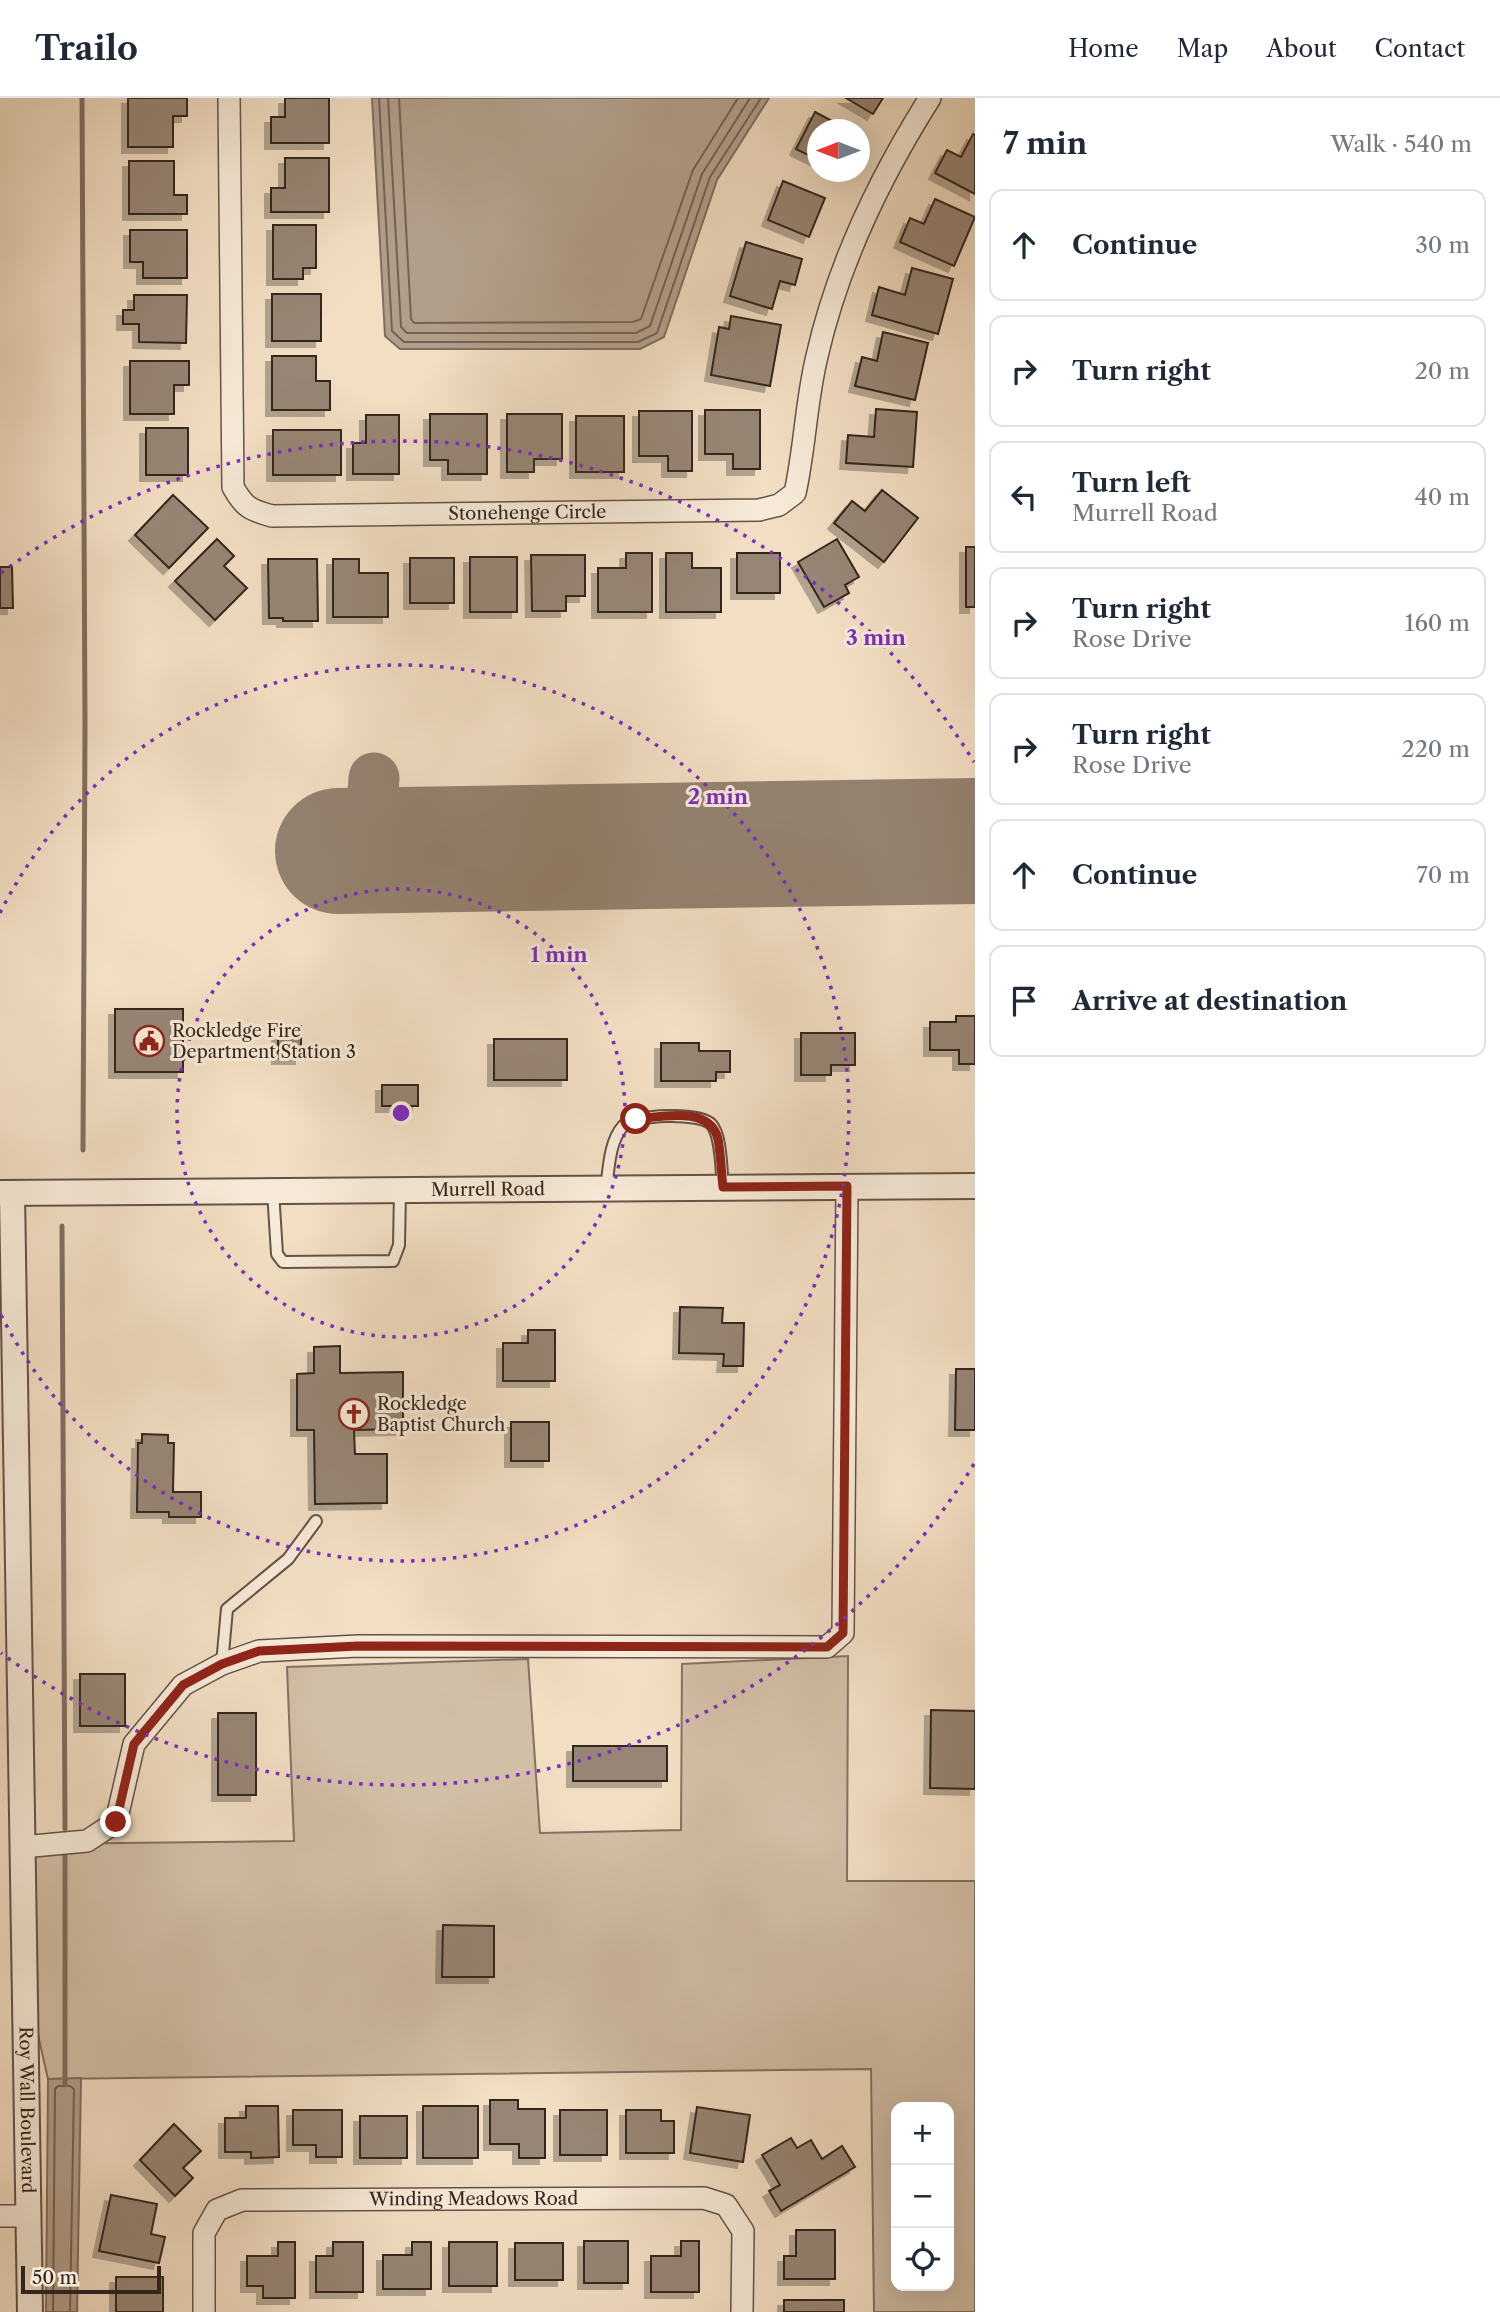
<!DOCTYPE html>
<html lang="en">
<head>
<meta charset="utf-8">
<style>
  body { margin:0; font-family:"Libre Caslon Text",serif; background:#f2f2f3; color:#1f2937 }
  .controls { position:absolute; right:21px; bottom:21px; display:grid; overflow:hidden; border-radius:14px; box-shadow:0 7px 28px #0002 }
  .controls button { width:63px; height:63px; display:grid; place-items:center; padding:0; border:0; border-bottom:2px solid #e0e1e3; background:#fff; color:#1f2937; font:35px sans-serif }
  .compass { position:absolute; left:807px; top:21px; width:63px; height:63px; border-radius:50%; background:#fff; box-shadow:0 7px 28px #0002; rotate:270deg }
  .scale { position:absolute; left:21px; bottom:18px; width:140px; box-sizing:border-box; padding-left:7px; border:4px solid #35251e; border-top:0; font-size:19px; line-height:24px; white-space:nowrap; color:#35251e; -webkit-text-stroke:5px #f7ead8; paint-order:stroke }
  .stop { position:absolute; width:21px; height:21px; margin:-16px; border:5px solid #8f2418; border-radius:50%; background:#fff }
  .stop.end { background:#8f2418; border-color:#fff; box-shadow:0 2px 7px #0008 }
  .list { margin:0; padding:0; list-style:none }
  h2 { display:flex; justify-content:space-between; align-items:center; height:91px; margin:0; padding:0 28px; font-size:30px }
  h2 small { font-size:23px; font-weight:400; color:#747a83 }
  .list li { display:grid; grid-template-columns:46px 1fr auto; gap:21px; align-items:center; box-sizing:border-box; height:112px; margin:0 14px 14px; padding:0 14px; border:2px solid #e0e1e3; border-radius:14px }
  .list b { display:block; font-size:26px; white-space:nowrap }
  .list p { margin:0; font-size:23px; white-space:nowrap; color:#747a83 }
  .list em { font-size:23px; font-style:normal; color:#747a83 }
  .icon { flex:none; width:38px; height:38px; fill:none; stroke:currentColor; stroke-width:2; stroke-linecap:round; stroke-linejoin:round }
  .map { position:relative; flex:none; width:975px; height:2214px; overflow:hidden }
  header { display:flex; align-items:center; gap:42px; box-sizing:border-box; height:98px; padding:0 35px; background:#fff; border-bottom:2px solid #e0e1e3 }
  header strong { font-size:33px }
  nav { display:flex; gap:38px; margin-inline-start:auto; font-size:24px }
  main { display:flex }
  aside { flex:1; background:#fff }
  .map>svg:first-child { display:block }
</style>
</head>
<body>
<header>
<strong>Trailo</strong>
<nav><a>Home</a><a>Map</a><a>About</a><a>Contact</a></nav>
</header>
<main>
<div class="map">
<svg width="975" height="2214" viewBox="0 0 975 2214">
  <defs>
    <filter id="shadow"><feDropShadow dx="-6" dy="6" stdDeviation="0" flood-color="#0004"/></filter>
  </defs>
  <rect width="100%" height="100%" fill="#f2dec3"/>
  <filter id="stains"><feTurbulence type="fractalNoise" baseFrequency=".00286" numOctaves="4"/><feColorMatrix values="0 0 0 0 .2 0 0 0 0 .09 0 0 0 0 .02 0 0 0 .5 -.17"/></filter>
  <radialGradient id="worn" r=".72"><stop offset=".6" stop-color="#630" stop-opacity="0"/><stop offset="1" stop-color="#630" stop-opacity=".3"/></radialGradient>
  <path fill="#d2bfa7" stroke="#847262" stroke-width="2" fill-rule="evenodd" d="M848,1558L847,1783H975V2214H874L871,1971L48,1981L36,1928L33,1746L294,1743L287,1569L528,1561L540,1735L681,1732L682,1566ZM896,2009H949V2188H896Z"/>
  <g fill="#b29f8b" stroke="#806e5f" stroke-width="2">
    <polygon points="372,0 769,0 717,82 664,239 640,251 400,251 385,238"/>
    <polygon points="81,1980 77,2214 46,2214 48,1981"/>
  </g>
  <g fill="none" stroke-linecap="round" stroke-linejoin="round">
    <g stroke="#746254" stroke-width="2">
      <polyline points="379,0 392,233 404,244 638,244 657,235 710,79 761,0"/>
      <polyline points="388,0 401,229 407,235 636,235 650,228 702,76 750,0"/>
      <polyline points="399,0 411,221 414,225 633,224 641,221 693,72 738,0"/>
      <polyline points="53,2214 55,1991 58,1988 70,1988 74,1991 70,2214"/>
    </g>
    <g stroke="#806e5f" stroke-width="5">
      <polyline points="82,0 85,627 83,1052"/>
      <polyline points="62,1128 65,1731"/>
      <polyline points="65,1758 65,1987"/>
    </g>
    <polyline stroke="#948270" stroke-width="51" points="369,752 374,680"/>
    <polyline stroke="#948270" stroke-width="126" points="338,753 975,743"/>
  </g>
  <g fill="#978574" stroke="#35251e" stroke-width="2" filter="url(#shadow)">
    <polygon points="128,0 187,0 187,18 173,18 173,49 128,49"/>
    <polygon points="285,0 329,0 329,45 271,45 271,19 285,19"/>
    <polygon points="846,0 883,0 873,16"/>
    <polygon points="815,14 849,32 818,32 818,62 796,51"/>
    <polygon points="973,36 975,37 975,96 935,75 947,52 961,59"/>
    <polygon points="285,60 329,60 329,114 271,114 271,90 285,90"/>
    <polygon points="129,63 174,63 174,97 187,97 187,116 129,116"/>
    <polygon points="783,83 825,100 809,139 768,122"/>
    <polygon points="935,101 975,119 954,168 900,144 910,120 924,126"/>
    <polygon points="273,127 316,127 316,170 303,170 303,181 273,181"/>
    <polygon points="130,132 187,132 187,180 143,180 143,164 130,164"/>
    <polygon points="746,144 802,161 795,187 780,183 772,211 730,198"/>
    <polygon points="912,170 953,181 938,236 872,217 879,189 905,197"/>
    <rect x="272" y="196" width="49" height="47"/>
    <polygon points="134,197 187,197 186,245 139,244 139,226 123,226 123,212 134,212"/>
    <polygon points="731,218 781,227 770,288 711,277 719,229 729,231"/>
    <polygon points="883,234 928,245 915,302 855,288 862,259 877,263"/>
    <polygon points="272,258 316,258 316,283 330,283 330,312 272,312"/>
    <polygon points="130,263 189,263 189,287 174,287 174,316 130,316"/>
    <polygon points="876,311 917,314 913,369 846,365 848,337 874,339"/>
    <polygon points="705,312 760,312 760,371 733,371 733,356 705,356"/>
    <polygon points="639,313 692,313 692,373 668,373 668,358 639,358"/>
    <polygon points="430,316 487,316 487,376 448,376 448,362 430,362"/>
    <polygon points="507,316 562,316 562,361 534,361 534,374 507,374"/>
    <polygon points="366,317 399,317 399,376 353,376 353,345 366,345"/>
    <rect x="576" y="318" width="48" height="56"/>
    <rect x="146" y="330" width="42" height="47"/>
    <rect x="273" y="332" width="68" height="45"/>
    <polygon points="882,392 918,420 884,464 834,425 852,403 865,413"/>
    <polygon points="173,397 208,430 169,470 135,437"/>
    <polygon points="217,441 234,458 224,468 247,490 215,522 175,483"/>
    <polygon points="837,441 859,479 845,487 849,495 824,509 798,464"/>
    <rect x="966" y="449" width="9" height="60"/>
    <polygon points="626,455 652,455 652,514 598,514 598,470 626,470"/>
    <polygon points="666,455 692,455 692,470 721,470 721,514 666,514"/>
    <rect x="737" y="455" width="43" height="40"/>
    <polygon points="531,457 585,457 585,498 566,498 566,513 532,513"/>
    <rect x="470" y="459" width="47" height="55"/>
    <rect x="410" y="460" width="44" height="45"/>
    <polygon points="268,461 317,461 318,523 283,523 283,520 269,520"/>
    <polygon points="333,461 359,461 359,475 388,475 388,519 333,519"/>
    <polygon points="0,469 12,469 13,510 0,510"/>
    <rect x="115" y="911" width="68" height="63"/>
    <polygon points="956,918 975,918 975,966 959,966 959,952 930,952 930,924 956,924"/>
    <rect x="278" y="928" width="23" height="32"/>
    <polygon points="801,935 855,935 855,967 831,967 831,977 801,977"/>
    <rect x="494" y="941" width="73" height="41"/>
    <polygon points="661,945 699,945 699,953 730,953 730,974 716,974 716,983 661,983"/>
    <rect x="382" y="987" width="36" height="21"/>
    <polygon points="680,1209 723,1210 722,1225 744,1225 743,1268 723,1268 724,1256 679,1255"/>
    <polygon points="528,1232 555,1232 555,1283 503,1283 503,1245 528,1245"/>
    <polygon points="340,1248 340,1275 403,1274 403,1331 354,1332 355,1356 387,1356 387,1405 315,1406 314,1332 297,1332 297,1276 314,1275 314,1249"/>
    <polygon points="956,1271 975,1271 975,1332 955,1332"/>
    <rect x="511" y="1324" width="38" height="39"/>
    <polygon points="142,1336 168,1337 168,1345 174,1345 173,1394 201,1394 201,1419 169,1419 169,1414 137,1414 138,1345 142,1345"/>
    <rect x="80" y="1576" width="45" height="52"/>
    <polygon points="931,1612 975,1613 975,1691 930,1690"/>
    <rect x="218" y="1615" width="38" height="82"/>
    <rect x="573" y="1648" width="94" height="35"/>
    <polygon points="443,1827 494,1828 494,1879 442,1879"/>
    <polygon points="490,2002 518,2002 518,2011 545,2011 545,2060 519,2060 519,2046 490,2046"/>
    <polygon points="246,2008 278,2008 279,2059 251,2060 251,2054 225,2054 225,2020 246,2020"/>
    <rect x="423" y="2008" width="55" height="52"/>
    <polygon points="697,2009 750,2017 743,2064 690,2055"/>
    <polygon points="293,2012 342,2012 342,2059 316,2059 316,2047 293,2047"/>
    <rect x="560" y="2012" width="47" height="45"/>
    <polygon points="626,2012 661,2012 661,2023 674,2023 674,2055 626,2055"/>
    <rect x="360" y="2018" width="47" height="42"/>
    <polygon points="174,2026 201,2053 183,2070 193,2080 175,2098 140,2062"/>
    <polygon points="791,2040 797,2050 811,2042 822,2061 842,2048 855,2069 781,2113 769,2093 780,2087 762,2057"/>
    <polygon points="111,2097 157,2106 151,2136 165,2139 159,2165 99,2153"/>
    <polygon points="796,2132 835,2132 835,2181 784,2181 784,2158 796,2158"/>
    <rect x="584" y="2143" width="44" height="42"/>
    <polygon points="681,2143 699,2143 699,2194 651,2194 651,2158 681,2158"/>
    <polygon points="278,2144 295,2144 295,2200 263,2200 263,2188 247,2188 247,2158 278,2158"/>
    <polygon points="333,2144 363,2144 363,2194 316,2194 316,2158 333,2158"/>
    <polygon points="412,2144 431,2144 431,2191 383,2191 383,2157 412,2157"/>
    <rect x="449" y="2144" width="48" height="44"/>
    <rect x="515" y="2145" width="48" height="37"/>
    <rect x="116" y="2179" width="47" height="35"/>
    <rect x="784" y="2202" width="60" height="12"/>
  </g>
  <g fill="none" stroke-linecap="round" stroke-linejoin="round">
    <g stroke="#645347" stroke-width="14">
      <g id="service">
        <path d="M606,1090C609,1071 609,1044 623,1028C635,1016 699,1014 711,1026C722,1037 721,1074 723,1089"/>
        <polyline points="273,1093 277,1156 283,1164 393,1163 399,1147 400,1092"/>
        <polyline points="222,1566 227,1511 288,1461 316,1423"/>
      </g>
    </g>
    <g stroke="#645347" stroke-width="24">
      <g id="minor">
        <path id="s1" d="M229,0L233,389C244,409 250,412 272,418L759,412L779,407L795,395C805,350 806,303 817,258C838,166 880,79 930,0"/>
        <polyline points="22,1749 87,1743 116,1724 134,1646 183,1587 222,1566 259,1553 358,1548 827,1549 843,1535 847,1088"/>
        <polyline points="0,2118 29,2118"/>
        <path id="s2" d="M204,2214V2135L217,2112L242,2102L704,2100L726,2107L743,2133L742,2214"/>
      </g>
    </g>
    <g stroke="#645347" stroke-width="28">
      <g id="tertiary">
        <path id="s3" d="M0,1095L975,1088"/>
        <path id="s4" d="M12,1095L30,2214"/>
      </g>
    </g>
    <use href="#service" stroke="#f7ead8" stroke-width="10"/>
    <use href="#minor" stroke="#f7ead8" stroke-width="21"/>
    <use href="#tertiary" stroke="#f7ead8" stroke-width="24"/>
  </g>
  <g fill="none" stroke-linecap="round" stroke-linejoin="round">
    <path stroke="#8f2418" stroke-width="9" d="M116,1724L134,1646L183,1587L222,1566L259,1553L358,1548L827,1549L843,1535L847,1088L723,1089C721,1073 721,1056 718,1041C710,1007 661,1019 636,1021"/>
  </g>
  <g fill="none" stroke="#7b2cbf" stroke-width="3.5" stroke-dasharray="3.5 7">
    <circle cx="401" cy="1015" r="224"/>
    <path d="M0 815A448 448 0 1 1 0 1215"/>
    <path d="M974 1366A672 672 0 0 1 1 1555M1 475A672 672 0 0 1 974 664"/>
  </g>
  <defs>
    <g id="civic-ring" transform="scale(1.575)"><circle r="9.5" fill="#f7ead8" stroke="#8f2418" stroke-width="1.5"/><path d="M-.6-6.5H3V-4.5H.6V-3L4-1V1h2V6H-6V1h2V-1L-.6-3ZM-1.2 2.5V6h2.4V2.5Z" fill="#8f2418"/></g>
    <g id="church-ring" transform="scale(1.575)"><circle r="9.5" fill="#f7ead8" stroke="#8f2418" stroke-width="1.5"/><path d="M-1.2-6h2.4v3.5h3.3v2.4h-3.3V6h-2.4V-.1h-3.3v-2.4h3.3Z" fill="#8f2418"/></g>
  </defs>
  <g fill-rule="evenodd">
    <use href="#civic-ring" x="149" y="943"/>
    <use href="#church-ring" x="354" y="1316"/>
  </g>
  <g text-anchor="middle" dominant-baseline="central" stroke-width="6" stroke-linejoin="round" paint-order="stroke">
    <g font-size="18" fill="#35251e" stroke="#f7ead8">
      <text stroke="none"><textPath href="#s1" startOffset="695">Stonehenge Circle</textPath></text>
      <text stroke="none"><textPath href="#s3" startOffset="488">Murrell Road</textPath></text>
      <text stroke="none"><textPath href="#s4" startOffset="917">Roy Wall Boulevard</textPath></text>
      <text stroke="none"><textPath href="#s2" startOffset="364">Winding Meadows Road</textPath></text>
    </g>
    <g font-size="18" fill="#35251e" stroke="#f7ead8" text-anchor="start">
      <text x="172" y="933">Rockledge Fire<tspan x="172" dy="21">Department Station 3</tspan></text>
      <text x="377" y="1306">Rockledge<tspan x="377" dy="21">Baptist Church</tspan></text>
    </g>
  </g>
  <circle cx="401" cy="1015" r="10" fill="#7b2cbf" stroke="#f7ead8" stroke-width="3.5"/>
  <g font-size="21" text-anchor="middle" font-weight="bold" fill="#7b2cbf" stroke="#f7ead8" stroke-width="6" stroke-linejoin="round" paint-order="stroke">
    <text x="876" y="547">3 min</text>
    <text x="718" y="706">2 min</text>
    <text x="559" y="864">1 min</text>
  </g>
  <rect width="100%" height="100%" filter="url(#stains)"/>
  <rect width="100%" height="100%" fill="url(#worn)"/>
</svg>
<div class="controls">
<button>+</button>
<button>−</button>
<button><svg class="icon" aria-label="locate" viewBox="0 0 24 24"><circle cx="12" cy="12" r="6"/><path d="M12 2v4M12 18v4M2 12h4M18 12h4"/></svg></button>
</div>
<svg class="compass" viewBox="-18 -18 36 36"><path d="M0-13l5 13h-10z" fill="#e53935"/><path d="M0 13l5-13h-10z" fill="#747a83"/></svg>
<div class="scale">50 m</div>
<div class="stop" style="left:636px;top:1021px"></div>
<div class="stop end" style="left:116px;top:1724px"></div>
</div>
<aside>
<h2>7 min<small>Walk · 540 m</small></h2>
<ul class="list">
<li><svg class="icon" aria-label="ahead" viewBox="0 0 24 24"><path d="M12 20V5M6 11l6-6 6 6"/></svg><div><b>Continue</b></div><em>30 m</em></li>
<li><svg class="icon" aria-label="right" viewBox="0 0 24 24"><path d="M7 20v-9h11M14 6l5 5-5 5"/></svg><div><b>Turn right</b></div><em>20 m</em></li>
<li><svg class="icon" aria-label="left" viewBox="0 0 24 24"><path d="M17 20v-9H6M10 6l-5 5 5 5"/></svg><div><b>Turn left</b><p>Murrell Road</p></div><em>40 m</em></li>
<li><svg class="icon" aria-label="right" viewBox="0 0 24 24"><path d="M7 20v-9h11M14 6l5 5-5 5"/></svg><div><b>Turn right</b><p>Rose Drive</p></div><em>160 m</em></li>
<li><svg class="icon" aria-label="right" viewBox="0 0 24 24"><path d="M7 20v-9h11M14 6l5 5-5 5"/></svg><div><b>Turn right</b><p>Rose Drive</p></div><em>220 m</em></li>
<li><svg class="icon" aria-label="ahead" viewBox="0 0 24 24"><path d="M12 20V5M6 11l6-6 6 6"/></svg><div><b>Continue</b></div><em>70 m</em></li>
<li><svg class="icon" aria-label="arrive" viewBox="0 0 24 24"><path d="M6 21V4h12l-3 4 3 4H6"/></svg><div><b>Arrive at destination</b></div></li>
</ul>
</aside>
</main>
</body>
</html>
